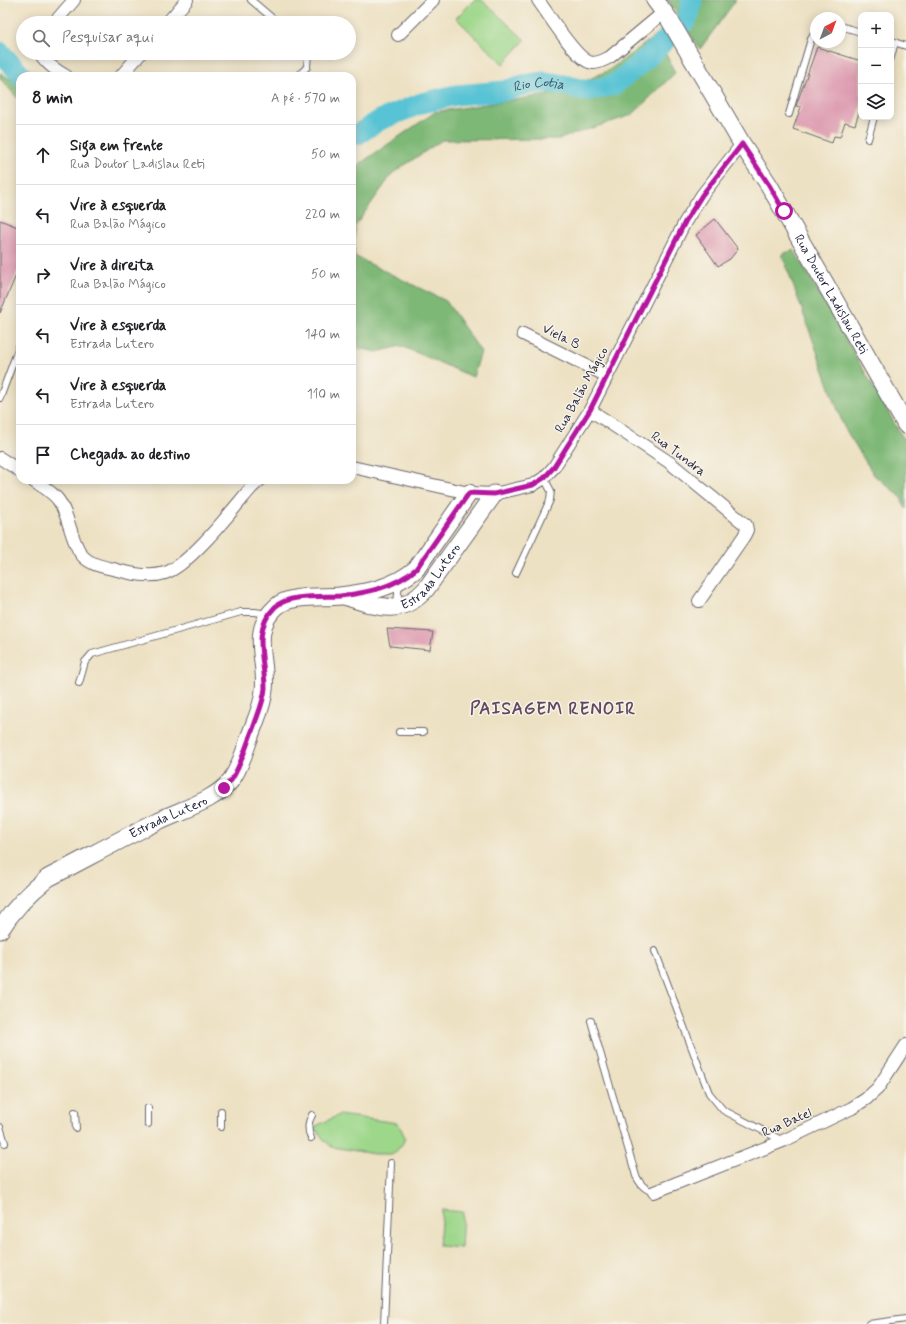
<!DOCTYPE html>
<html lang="pt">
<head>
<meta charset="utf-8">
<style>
  body { margin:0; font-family:Mynerve,sans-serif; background:#f6f6f6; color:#202124 }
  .controls { position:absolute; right:12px; top:12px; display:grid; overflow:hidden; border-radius:8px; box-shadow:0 2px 10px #0003 }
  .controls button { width:36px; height:36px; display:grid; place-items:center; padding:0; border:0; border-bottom:1px solid #e0e0e0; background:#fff; color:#202124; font:20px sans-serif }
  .compass { position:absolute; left:810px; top:12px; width:36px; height:36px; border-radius:50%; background:#fff; box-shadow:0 2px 10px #0003; rotate:41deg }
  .stop { position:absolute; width:12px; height:12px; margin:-9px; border:3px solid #b5179e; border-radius:50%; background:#fff }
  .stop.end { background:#b5179e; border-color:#fff; box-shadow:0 1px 4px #0008 }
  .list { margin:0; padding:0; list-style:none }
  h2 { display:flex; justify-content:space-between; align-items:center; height:52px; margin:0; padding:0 16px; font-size:17px }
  h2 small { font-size:13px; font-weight:400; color:#757577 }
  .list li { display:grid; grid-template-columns:26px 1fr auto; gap:12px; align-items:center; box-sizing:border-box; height:60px; padding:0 16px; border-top:1px solid #e0e0e0 }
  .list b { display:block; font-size:15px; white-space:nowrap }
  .list p { margin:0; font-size:13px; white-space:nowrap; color:#757577 }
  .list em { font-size:13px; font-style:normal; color:#757577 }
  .icon { flex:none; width:22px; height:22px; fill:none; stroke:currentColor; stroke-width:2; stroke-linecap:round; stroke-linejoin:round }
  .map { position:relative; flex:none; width:906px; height:1324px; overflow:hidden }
  .search { position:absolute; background:#fff; box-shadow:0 2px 10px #0003; left:16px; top:16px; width:340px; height:44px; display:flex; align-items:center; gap:10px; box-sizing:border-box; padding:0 14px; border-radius:22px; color:#757577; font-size:15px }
  .panel { position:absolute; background:#fff; box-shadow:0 2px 10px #0003; left:16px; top:72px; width:340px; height:412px; border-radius:12px }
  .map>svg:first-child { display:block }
</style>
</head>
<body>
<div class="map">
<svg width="906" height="1324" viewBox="0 0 906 1324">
  <rect width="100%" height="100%" fill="#f7f3e8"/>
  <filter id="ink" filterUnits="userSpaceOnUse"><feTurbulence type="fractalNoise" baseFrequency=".025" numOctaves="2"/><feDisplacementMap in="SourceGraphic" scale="8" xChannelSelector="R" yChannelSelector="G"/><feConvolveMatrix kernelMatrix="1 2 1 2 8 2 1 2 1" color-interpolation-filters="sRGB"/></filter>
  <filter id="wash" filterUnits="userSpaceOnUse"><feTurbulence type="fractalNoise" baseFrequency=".012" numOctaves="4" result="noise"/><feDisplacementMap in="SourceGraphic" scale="16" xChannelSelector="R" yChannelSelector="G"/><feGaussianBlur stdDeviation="0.9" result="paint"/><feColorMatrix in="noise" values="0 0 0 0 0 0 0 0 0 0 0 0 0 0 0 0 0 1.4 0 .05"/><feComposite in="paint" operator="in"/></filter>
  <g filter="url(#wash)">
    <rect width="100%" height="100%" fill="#ede1c3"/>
    <g fill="#9dd78a" stroke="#607c62">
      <polygon points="474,0 482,0 525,40 503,64 456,18"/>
      <polygon points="339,1115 398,1123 405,1137 403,1143 394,1154 374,1154 332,1147 325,1141 314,1127"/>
      <polygon points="442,1210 463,1212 461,1248 439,1246"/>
    </g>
    <g fill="#7eb876" stroke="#506d58">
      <polygon points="668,0 736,0 700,49"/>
      <polygon points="657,35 675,73 632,115 559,139 442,140 393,173 355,226 354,256 446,301 481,352 473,377 401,346 377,352 352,347 352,169 435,112 559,93 609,70"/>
      <polygon points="0,73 20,85 20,101 0,78"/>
      <polygon points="794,250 906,443 906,509 900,496 874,475 844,427 782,254"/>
    </g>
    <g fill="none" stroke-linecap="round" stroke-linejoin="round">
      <g stroke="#59c3d4" stroke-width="21">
        <polyline points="0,52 22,76"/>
        <path id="s1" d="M352,135L358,134L380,120L422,103L456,95L504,91L523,85L544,82L564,85L586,91L614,85L647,58L687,19L692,4L691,0"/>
      </g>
    </g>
    <g id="blocks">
      <g fill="#da92aa">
        <polygon points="817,47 861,61 861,106 855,125 845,122 840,137 834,136 832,143 793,129 801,107 796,106"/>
        <polygon points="715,219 738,249 730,259 718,266 696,235"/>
        <polygon points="0,220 20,228 20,266 0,313"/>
        <polygon points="387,629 433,632 430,650 390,646"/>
      </g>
    </g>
  </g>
  <g filter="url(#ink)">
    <use href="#blocks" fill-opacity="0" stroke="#69656b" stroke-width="1"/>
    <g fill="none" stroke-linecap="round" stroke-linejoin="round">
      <g stroke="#69656b" stroke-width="8">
        <g id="lane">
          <polyline points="251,0 278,23"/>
          <polyline points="840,26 861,32"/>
          <polyline points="891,41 906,46"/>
          <polyline points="891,57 895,42"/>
          <polyline points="298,76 307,67 308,53"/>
          <polyline points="789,114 811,39 816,31"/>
          <polyline points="868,139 874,117"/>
          <polyline points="0,398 20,344"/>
          <polyline points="516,573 550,500 551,491 544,478"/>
          <polyline points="397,604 399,583"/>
          <polyline points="79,683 85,662 92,654 241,612 255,612 268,614"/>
          <polyline points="399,732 423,732"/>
          <polyline points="655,951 709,1093 723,1110 783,1141"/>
          <path d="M591,1021L636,1176C641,1185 644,1189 654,1192"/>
          <polyline points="221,1111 221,1127"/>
          <polyline points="75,1112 76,1128"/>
          <polyline points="148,1124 148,1108"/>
          <polyline points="0,1127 5,1143"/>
          <path d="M311,1138C307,1130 308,1122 312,1115"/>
          <polyline points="384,1324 391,1163"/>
          <polyline points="869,1324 906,1319"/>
        </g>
      </g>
      <g stroke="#69656b" stroke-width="14">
        <g id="street">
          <path d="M538,0C548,14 575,57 589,62C596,65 604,60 610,57L664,12"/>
          <polyline points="54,23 74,0"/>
          <polyline points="167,23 187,0"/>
          <polyline points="398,35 433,0"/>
          <path d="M40,53C46,64 56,70 66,76"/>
          <polyline points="121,76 141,53"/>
          <polyline points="523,334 607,376"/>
          <polyline points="590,410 669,462 746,525 747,530 744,536 699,601"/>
          <polyline points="0,458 20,471"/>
          <polyline points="352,467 469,493 494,494 533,485 544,478 554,467 590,410 685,222 702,195 742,144"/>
          <path d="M33,480C42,486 53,492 59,501C70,518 70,538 81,554C89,565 105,567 117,570C132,574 150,578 165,573C189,566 234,508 251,488L260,480"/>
          <polyline points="654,1192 783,1141 852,1108 866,1099 878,1088 906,1045"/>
        </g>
      </g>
      <g stroke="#69656b" stroke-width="19">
        <g id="secondary">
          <path id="s2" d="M655,0L669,19L742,144L769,185L906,425"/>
          <path id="s3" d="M344,596C376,606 400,618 426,589L494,494"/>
          <path id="s4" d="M0,930C13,909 29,893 48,878C85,859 121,839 158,821C180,810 217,800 231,780C240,768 245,750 250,736C255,721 263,706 264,690C268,661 249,631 276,607C289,594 323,598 340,596C368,593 395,587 416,569L469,493"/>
        </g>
      </g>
      <use href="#lane" stroke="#fff" stroke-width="6"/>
      <use href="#street" stroke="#fff" stroke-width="12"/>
      <use href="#secondary" stroke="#fff" stroke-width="17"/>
    </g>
  </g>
  <g fill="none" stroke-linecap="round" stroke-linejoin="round" filter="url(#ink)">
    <path stroke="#b5179e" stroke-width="5" d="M224,788C227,785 230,782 232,779C242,763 247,743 254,726C258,714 264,701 265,688C265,659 251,631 275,607C289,594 322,597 340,596C367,593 395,587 416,569L469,493L494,494L533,485L544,478L554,467L590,410L685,222L702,195L742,144L769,185L784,211"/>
  </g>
  <g text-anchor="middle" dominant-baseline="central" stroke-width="3" stroke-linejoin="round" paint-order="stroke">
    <g font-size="13" fill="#22223b" stroke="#f7f3e8">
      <text stroke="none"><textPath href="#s2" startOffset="343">Rua Doutor Ladislau Reti</textPath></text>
      <text transform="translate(561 337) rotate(27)">Viela B</text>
      <text transform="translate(582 390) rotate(-61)">Rua Balão Mágico</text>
      <text transform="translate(678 454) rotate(37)">Rua Tundra</text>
      <text stroke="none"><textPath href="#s3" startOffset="101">Estrada Lutero</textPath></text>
      <text stroke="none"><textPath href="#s4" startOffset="206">Estrada Lutero</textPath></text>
      <text transform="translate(787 1123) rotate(-24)">Rua Batel</text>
    </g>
    <g font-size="14" font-style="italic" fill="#355a71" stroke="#f7f3e8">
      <text stroke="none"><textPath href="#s1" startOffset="196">Rio Cotia</textPath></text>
    </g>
    <g font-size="17" font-weight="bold" letter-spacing="1" fill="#624962" stroke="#f7f3e8">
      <text x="553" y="709">PAISAGEM RENOIR</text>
    </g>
  </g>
</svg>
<div class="controls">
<button>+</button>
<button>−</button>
<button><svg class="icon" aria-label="layers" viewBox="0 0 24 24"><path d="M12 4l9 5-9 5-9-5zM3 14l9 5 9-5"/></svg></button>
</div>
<svg class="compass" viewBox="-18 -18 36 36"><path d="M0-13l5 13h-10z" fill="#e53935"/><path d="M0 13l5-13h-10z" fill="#757577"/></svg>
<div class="stop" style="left:784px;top:211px"></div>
<div class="stop end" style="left:224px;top:788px"></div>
<div class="search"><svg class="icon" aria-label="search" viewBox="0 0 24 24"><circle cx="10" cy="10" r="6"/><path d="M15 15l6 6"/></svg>Pesquisar aqui</div>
<section class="panel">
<h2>8 min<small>A pé · 570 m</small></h2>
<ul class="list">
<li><svg class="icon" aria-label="ahead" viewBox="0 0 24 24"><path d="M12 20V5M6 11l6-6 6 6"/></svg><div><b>Siga em frente</b><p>Rua Doutor Ladislau Reti</p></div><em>50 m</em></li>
<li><svg class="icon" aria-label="left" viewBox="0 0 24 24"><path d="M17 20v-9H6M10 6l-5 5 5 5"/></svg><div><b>Vire à esquerda</b><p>Rua Balão Mágico</p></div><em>220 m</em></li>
<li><svg class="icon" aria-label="right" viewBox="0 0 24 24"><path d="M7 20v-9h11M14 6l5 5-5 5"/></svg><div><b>Vire à direita</b><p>Rua Balão Mágico</p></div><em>50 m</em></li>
<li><svg class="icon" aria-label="left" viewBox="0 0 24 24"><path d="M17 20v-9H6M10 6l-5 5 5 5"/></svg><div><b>Vire à esquerda</b><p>Estrada Lutero</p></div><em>140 m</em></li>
<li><svg class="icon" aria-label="left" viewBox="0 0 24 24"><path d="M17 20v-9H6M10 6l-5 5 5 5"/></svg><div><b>Vire à esquerda</b><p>Estrada Lutero</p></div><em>110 m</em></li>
<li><svg class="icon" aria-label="arrive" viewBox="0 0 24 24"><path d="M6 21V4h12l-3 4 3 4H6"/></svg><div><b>Chegada ao destino</b></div></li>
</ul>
</section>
</div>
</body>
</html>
